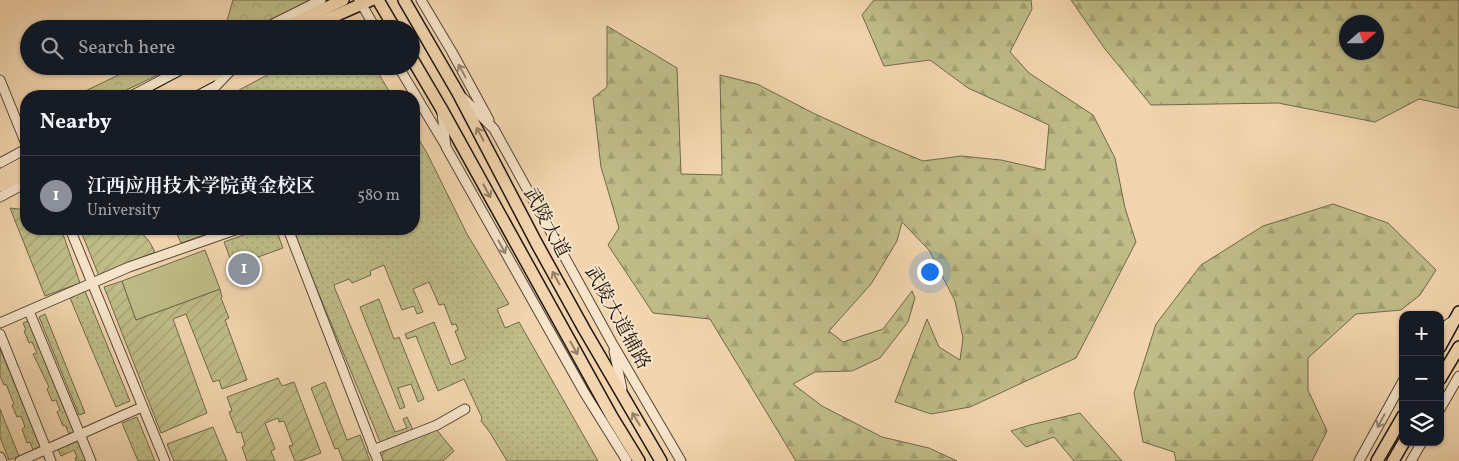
<!DOCTYPE html>
<html lang="en">
<head>
<meta charset="utf-8">
<style>
  body { margin:0; font-family:Vollkorn,"Noto Serif SC",serif; background:#20242c; color:#f1f3f6 }
  .controls { position:absolute; right:15px; bottom:15px; display:grid; overflow:hidden; border-radius:10px; box-shadow:0 1px 4px #0004 }
  .controls button { width:45px; height:45px; display:grid; place-items:center; padding:0; border:0; border-bottom:1px solid #363941; background:#171b24; color:#f1f3f6; font:25px sans-serif }
  .compass { position:absolute; left:1339px; top:15px; width:45px; height:45px; border-radius:50%; background:#171b24; box-shadow:0 1px 4px #0004; rotate:69deg }
  .you { position:absolute; left:929px; top:271px; width:18px; height:18px; margin:-12px; border:4px solid #fff; border-radius:50%; background:#1a73e8; box-shadow:0 0 0 8px #1a73e833 }
  .badge { display:grid; place-items:center; width:32px; height:32px; border-radius:50%; background:#8c9099; color:#fff; font-size:16px; font-weight:700 }
  .pin { position:absolute; translate:-50% -50%; border:2px solid #fff; box-shadow:0 1px 5px #0006 }
  .list { margin:0; padding:0; list-style:none }
  h2 { display:flex; justify-content:space-between; align-items:center; height:65px; margin:0; padding:0 20px; font-size:21px }
  h2 small { font-size:16px; font-weight:400; color:#9ea1a6 }
  .list li { display:grid; grid-template-columns:32px 1fr auto; gap:15px; align-items:center; box-sizing:border-box; height:80px; padding:0 20px; border-top:1px solid #363941 }
  .list b { display:block; font-size:19px; white-space:nowrap }
  .list p { margin:0; font-size:16px; white-space:nowrap; color:#9ea1a6 }
  .list em { font-size:16px; font-style:normal; color:#9ea1a6 }
  .icon { flex:none; width:28px; height:28px; fill:none; stroke:currentColor; stroke-width:2; stroke-linecap:round; stroke-linejoin:round }
  .map { position:relative; flex:none; width:1459px; height:461px; overflow:hidden }
  .search { position:absolute; background:#171b24; box-shadow:0 1px 4px #0004; left:20px; top:20px; width:400px; height:55px; display:flex; align-items:center; gap:12px; box-sizing:border-box; padding:0 18px; border-radius:28px; color:#9ea1a6; font-size:19px }
  .panel { position:absolute; background:#171b24; box-shadow:0 1px 4px #0004; left:20px; top:90px; width:400px; height:145px; border-radius:20px }
  .map>svg:first-child { display:block }
</style>
</head>
<body>
<div class="map">
<svg width="1459" height="461" viewBox="0 0 1459 461">
  <defs>
    <pattern id="grass-dots" width="8" height="8" patternUnits="userSpaceOnUse" patternTransform="scale(1.25)"><rect width="8" height="8" fill="#bfbc88"/><path d="M2 2h.1M6 6h.1" fill="none" stroke="#a4a174" stroke-width="1.8" stroke-linecap="round"/></pattern>
    <pattern id="forest-firs" width="22" height="20" patternUnits="userSpaceOnUse" patternTransform="scale(1.25)"><rect width="22" height="20" fill="#bfbc88"/><path d="M5 1l3.5 6h-7zM16 11l3.5 6h-7z" fill="#a4a174"/></pattern>
    <pattern id="park-crowns" width="20" height="18" patternUnits="userSpaceOnUse" patternTransform="scale(1.25)"><rect width="20" height="18" fill="#bfbc88"/><path d="M2 6a3 3 0 1 1 6 0M12 15a3 3 0 1 1 6 0" fill="none" stroke="#a4a174"/></pattern>
    <pattern id="garden-furrows" width="10" height="10" patternUnits="userSpaceOnUse" patternTransform="scale(1.25)"><rect width="10" height="10" fill="#bfbc88"/><path d="M-1 1l2-2M0 10L10 0M9 11l2-2" fill="none" stroke="#a4a174"/></pattern>
  </defs>
  <rect width="100%" height="100%" fill="#f2d5ae"/>
  <filter id="stains"><feTurbulence type="fractalNoise" baseFrequency=".004" numOctaves="4"/><feColorMatrix values="0 0 0 0 .2 0 0 0 0 .09 0 0 0 0 .02 0 0 0 .5 -.17"/></filter>
  <radialGradient id="worn" r=".72"><stop offset=".6" stop-color="#630" stop-opacity="0"/><stop offset="1" stop-color="#630" stop-opacity=".3"/></radialGradient>
  <g fill="url(#grass-dots)" stroke="#6e694a">
    <polygon points="284,66 374,66 392,96 228,96"/>
    <polygon points="414,131 428,155 467,234 509,304 497,309 505,328 519,322 598,461 507,461 489,431 481,421 482,418 464,379 438,391 416,336 407,339 405,334 434,322 451,365 466,359 455,331 458,330 456,324 452,325 444,304 439,305 429,282 413,289 423,312 417,314 414,306 402,310 384,265 370,271 371,275 352,283 349,279 334,285 335,289 395,432 407,428 403,419 407,417 413,430 381,444 292,229 414,229"/>
    <polygon points="193,229 222,229 181,243 177,234"/>
    <polygon points="261,229 276,229 283,248 233,266 224,242"/>
    <polygon points="85,291 130,401 116,407 70,298"/>
    <polygon points="379,299 394,339 399,337 424,399 418,402 411,384 398,388 405,407 400,409 360,307"/>
    <polygon points="45,314 85,413 79,415 39,317"/>
    <polygon points="30,320 76,431 69,434 65,425 63,426 57,412 60,410 56,400 52,401 47,389 49,387 33,354 37,353 32,342 29,343 24,331 26,330 23,323"/>
    <polygon points="0,349 41,447 33,450 30,442 27,443 22,429 25,427 21,416 17,417 12,405 14,404 6,384 4,385 0,376"/>
    <polygon points="0,409 19,456 9,460 0,437"/>
    <polygon points="137,417 155,461 138,461 122,423"/>
    <polygon points="78,441 87,461 76,461 75,458 77,457 74,450 61,456 58,449"/>
  </g>
  <g fill="url(#forest-firs)" stroke="#6e694a" fill-rule="evenodd">
    <polygon points="874,0 1031,0 1032,9 1010,52 1029,73 1093,115 1115,158 1125,208 1136,242 1076,358 970,407 931,414 895,402 927,319 939,347 960,360 963,338 955,301 929,250 902,222 897,241 871,284 829,331 843,342 883,329 912,291 915,298 908,322 880,358 852,371 815,372 793,384 822,406 882,437 929,448 957,461 796,461 710,319 653,313 608,245 619,228 601,167 593,98 607,87 607,26 677,68 681,174 722,175 720,75 757,84 815,114 870,139 923,161 961,156 1001,160 1045,170 1049,125 968,88 930,60 884,66 862,15"/>
    <path d="M1071,0H1459V108L1419,99L1375,122L1278,103L1151,105L1105,49ZM1376,22V52H1346V22Z"/>
    <polygon points="1333,204 1388,223 1436,270 1420,295 1401,310 1356,314 1308,358 1308,390 1327,431 1312,461 1176,461 1174,452 1143,442 1134,393 1156,324 1201,265 1263,226"/>
    <polygon points="1080,413 1122,461 1074,461 1054,437 1026,447 1011,431 1030,425"/>
  </g>
  <g fill="url(#park-crowns)" stroke="#6e694a">
    <polygon points="233,0 310,0 258,26 245,24 235,29 216,29 226,24"/>
    <polygon points="137,66 176,66 114,96 75,96"/>
  </g>
  <g fill="url(#garden-furrows)" stroke="#6e694a">
    <polygon points="10,208 26,210 26,229 46,229 47,232 63,234 80,283 45,296"/>
    <polygon points="80,229 138,229 149,241 155,252 99,276"/>
    <polygon points="122,281 136,320 220,289 222,297 221,298 229,318 225,320 247,380 222,389 219,380 213,382 186,314 173,319 207,413 161,433 104,287"/>
    <polygon points="278,378 282,386 294,382 321,453 300,461 295,461 289,446 293,445 284,421 279,422 278,418 265,423 275,449 271,451 275,461 247,461 242,447 245,445 241,432 237,433 229,412 232,411 227,397"/>
    <polygon points="325,382 347,440 360,435 370,461 343,461 338,448 335,449 311,388"/>
    <polygon points="213,427 227,461 174,461 167,444"/>
    <polygon points="436,429 454,451 443,461 383,461 381,457 385,449"/>
  </g>
  <polygon fill="#bfbc88" stroke="#6e694a" points="205,250 220,289 136,320 122,281"/>
  <g fill="none" stroke-linecap="round" stroke-linejoin="round">
    <g stroke="#534634" stroke-width="11">
      <g id="minor">
        <polyline points="359,0 376,29"/>
        <polyline points="421,0 452,52 489,120"/>
        <polyline points="263,29 321,0"/>
        <polyline points="398,66 444,143"/>
        <polyline points="0,80 26,144"/>
        <polyline points="131,96 188,66"/>
        <polyline points="197,96 216,86 235,66"/>
        <polyline points="463,98 494,129 612,343 681,461"/>
        <polyline points="442,113 446,147 584,392 627,461"/>
        <polyline points="0,163 26,149"/>
        <polyline points="0,197 26,183"/>
        <polyline points="70,229 165,461"/>
        <polyline points="288,229 378,461"/>
        <polyline points="29,311 91,461"/>
        <polyline points="0,323 129,267 238,229"/>
        <polyline points="1440,330 1454,320"/>
        <polyline points="0,334 51,461"/>
        <polyline points="614,351 622,389"/>
        <polyline points="1440,409 1459,376"/>
        <polyline points="373,450 437,425 465,409"/>
        <polyline points="0,457 2,461"/>
        <polyline points="20,461 142,407"/>
        <polyline points="1359,461 1403,381"/>
        <polyline points="1411,461 1422,442"/>
      </g>
    </g>
    <g stroke="#1e160c" stroke-width="14">
      <g id="major">
        <polyline points="378,0 395,29"/>
        <polyline points="404,0 458,93 537,244 584,329 661,461"/>
        <polyline points="281,29 343,0"/>
        <polyline points="305,29 371,0"/>
        <polyline points="411,57 441,108 612,417 639,461"/>
        <polyline points="155,96 211,66"/>
        <polyline points="174,96 230,66"/>
        <polyline points="0,175 26,161"/>
        <polyline points="0,186 26,173"/>
        <polyline points="1440,347 1459,312"/>
        <polyline points="1440,379 1459,347"/>
        <polyline points="1377,461 1403,416"/>
        <polyline points="1393,461 1404,442"/>
      </g>
    </g>
    <use href="#minor" stroke="#f7e4ca" stroke-width="9"/>
    <use href="#major" stroke="#f2d5ae" stroke-width="11"/>
  </g>
  <defs><path id="oneway-shaft" d="M-6 0H5M1.5-3L5.5 0L1.5 3" fill="none" stroke-width="1.6" stroke-linecap="round" stroke-linejoin="round" transform="scale(1.25)"/></defs>
  <g stroke="#958774">
    <use href="#oneway-shaft" transform="translate(462 71) rotate(-119)"/>
    <use href="#oneway-shaft" transform="translate(502 247) rotate(61)"/>
    <use href="#oneway-shaft" transform="translate(1381 421) rotate(118)"/>
  </g>
  <g stroke="#937f65">
    <use href="#oneway-shaft" transform="translate(480 134) rotate(-118)"/>
    <use href="#oneway-shaft" transform="translate(487 191) rotate(61)"/>
    <use href="#oneway-shaft" transform="translate(556 278) rotate(-119)"/>
    <use href="#oneway-shaft" transform="translate(574 348) rotate(61)"/>
    <use href="#oneway-shaft" transform="translate(636 419) rotate(-121)"/>
  </g>
  <g text-anchor="middle" dominant-baseline="central" stroke-width="4" stroke-linejoin="round" paint-order="stroke">
    <g font-size="19" fill="#1e160c" stroke="#f7e4ca">
      <text transform="translate(546 223) rotate(62)">武陵大道</text>
      <text transform="translate(617 318) rotate(61)">武陵大道辅路</text>
    </g>
  </g>
  <rect width="100%" height="100%" filter="url(#stains)"/>
  <rect width="100%" height="100%" fill="url(#worn)"/>
</svg>
<div class="controls">
<button>+</button>
<button>−</button>
<button><svg class="icon" aria-label="layers" viewBox="0 0 24 24"><path d="M12 4l9 5-9 5-9-5zM3 14l9 5 9-5"/></svg></button>
</div>
<svg class="compass" viewBox="-18 -18 36 36"><path d="M0-13l5 13h-10z" fill="#e53935"/><path d="M0 13l5-13h-10z" fill="#9ea1a6"/></svg>
<div class="you"></div>
<div class="pin badge" style="left:244px;top:269px">1</div>
<div class="search"><svg class="icon" aria-label="search" viewBox="0 0 24 24"><circle cx="10" cy="10" r="6"/><path d="M15 15l6 6"/></svg>Search here</div>
<section class="panel">
<h2>Nearby<small></small></h2>
<ul class="list">
<li><span class="badge">1</span><div><b>江西应用技术学院黄金校区</b><p>University</p></div><em>580 m</em></li>
</ul>
</section>
</div>
</body>
</html>
